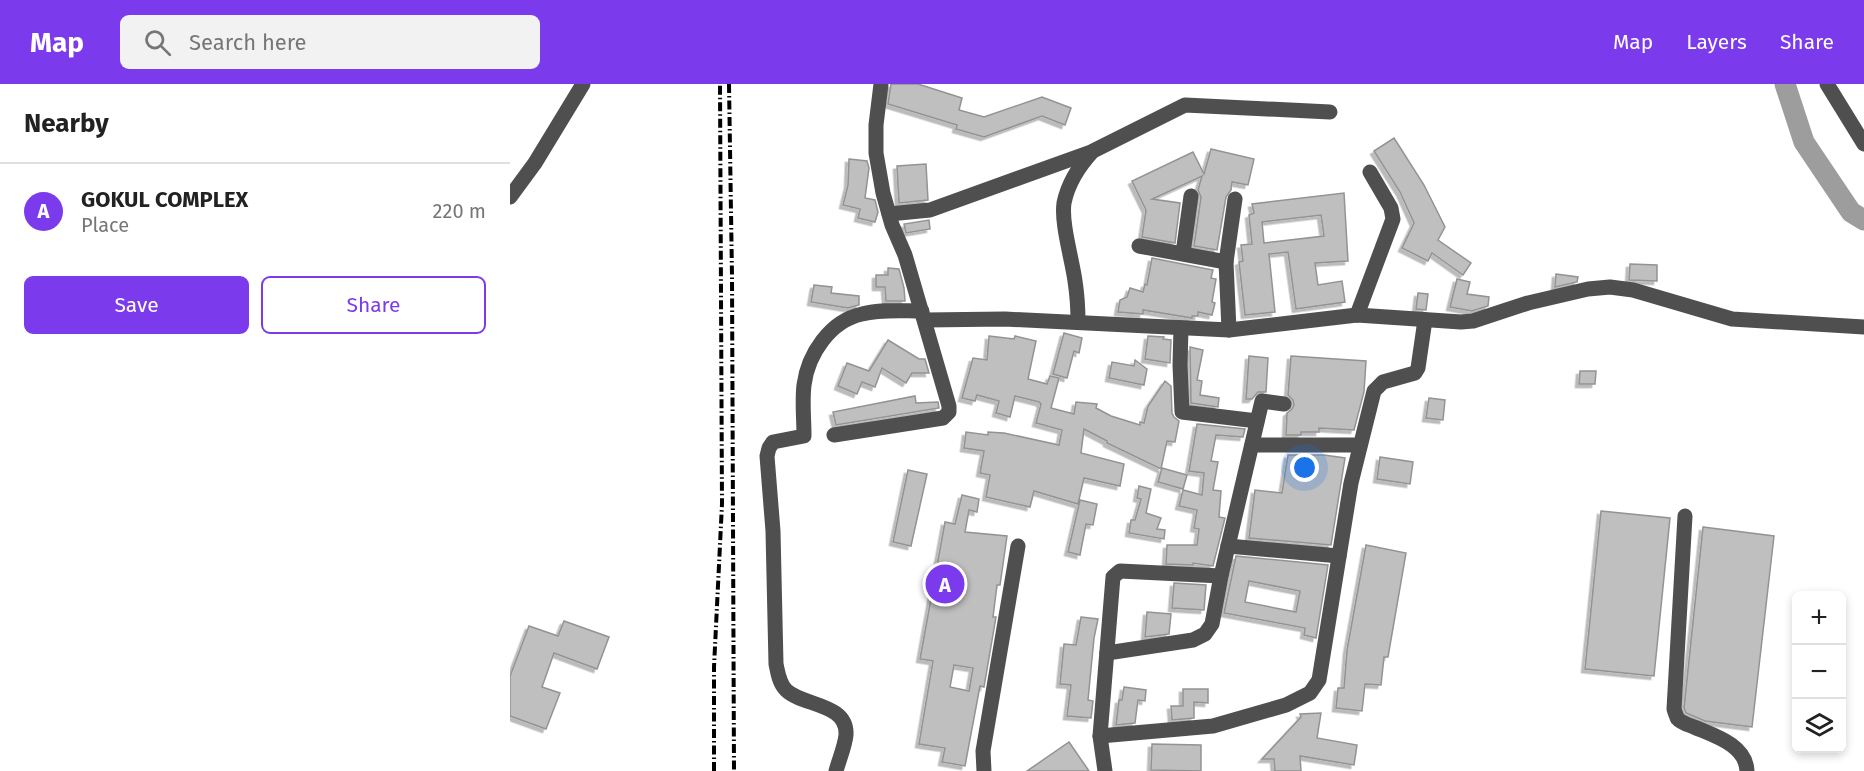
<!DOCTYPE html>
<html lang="en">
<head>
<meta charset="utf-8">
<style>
  body { margin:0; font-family:"Fira Sans",sans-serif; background:#f2f2f2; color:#222 }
  .controls { position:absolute; right:18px; bottom:18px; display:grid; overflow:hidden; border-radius:9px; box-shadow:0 3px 9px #0003 }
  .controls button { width:54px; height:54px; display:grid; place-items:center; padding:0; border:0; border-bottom:2px solid #e0e0e0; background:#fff; color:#222; font:30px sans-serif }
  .you { position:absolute; left:795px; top:384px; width:21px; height:21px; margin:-15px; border:4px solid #fff; border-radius:50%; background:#1a73e8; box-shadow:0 0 0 9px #1a73e833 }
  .badge { display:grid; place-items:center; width:39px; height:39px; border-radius:50%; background:#7c3aed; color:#fff; font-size:20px; font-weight:700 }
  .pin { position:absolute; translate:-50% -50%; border:3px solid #fff; box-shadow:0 2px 6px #0006 }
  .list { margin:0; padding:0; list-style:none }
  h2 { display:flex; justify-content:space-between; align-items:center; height:78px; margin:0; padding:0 24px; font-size:26px }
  h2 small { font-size:20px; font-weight:400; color:#767676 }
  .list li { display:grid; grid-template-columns:39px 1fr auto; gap:18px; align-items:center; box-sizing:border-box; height:96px; padding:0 24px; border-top:2px solid #e0e0e0 }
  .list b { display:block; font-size:22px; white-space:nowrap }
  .list p { margin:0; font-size:20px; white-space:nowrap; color:#767676 }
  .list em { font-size:20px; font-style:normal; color:#767676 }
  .actions { display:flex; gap:12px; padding:18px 24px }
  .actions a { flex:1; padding:14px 0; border:2px solid #7c3aed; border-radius:9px; text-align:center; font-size:21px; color:#7c3aed }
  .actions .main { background:#7c3aed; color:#fff }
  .icon { flex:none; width:33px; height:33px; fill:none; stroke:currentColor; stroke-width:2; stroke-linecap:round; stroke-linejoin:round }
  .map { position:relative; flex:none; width:1354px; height:687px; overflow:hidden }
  header { display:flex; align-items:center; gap:36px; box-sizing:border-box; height:84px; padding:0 30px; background:#7c3aed; color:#fff }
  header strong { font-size:28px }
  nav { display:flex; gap:33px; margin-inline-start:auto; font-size:21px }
  .search { width:420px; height:54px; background:#f2f2f2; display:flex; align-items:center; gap:15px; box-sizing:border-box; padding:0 21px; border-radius:9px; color:#767676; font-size:22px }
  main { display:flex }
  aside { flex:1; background:#fff }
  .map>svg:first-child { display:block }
</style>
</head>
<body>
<header>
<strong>Map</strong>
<div class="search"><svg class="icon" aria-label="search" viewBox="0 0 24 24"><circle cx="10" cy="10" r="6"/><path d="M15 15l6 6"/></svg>Search here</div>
<nav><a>Map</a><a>Layers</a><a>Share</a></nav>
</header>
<main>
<aside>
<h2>Nearby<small></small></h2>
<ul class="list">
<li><span class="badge">A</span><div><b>GOKUL COMPLEX</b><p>Place</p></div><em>220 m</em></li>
</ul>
<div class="actions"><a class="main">Save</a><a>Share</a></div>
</aside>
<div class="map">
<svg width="1354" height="687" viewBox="0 0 1354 687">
  <defs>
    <filter id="shadow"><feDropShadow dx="-3.5" dy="3.5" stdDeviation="0" flood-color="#0004"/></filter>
  </defs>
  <rect width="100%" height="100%" fill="#fff"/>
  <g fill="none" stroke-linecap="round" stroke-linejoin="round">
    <polyline stroke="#9d9d9d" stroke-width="21" points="1275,0 1294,58 1341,128 1354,136"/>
  </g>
  <g fill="#bfbfbf" stroke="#939393" stroke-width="1.5" fill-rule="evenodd" filter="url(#shadow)">
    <polygon points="381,0 408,0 452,14 449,26 474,33 532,13 561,24 555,41 532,32 474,53 446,45 447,41 378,20"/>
    <polygon points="884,54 914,101 935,143 928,156 961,179 953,191 922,169 918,177 892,164 904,139 890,108 864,67"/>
    <polygon points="701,65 744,75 738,101 722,98 721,106 716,113 707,166 684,162 691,113 688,106 692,92 642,115 670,119 665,159 632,153 636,126 622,97 683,68 694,90"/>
    <polygon points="339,75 357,77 359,84 355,114 365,116 368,128 365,138 348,134 350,125 333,121 338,101"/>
    <polygon points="416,80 418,116 389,119 387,82"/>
    <path d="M834,109L838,177L805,179L808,201L832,197L835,218L786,225L778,168L759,170L765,228L735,231L729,178L733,177L731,161L742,160L739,131L744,129L742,120ZM811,131L814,152L754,159L752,138Z"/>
    <polygon points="419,136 420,145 396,149 394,140"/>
    <polygon points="642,174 703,186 701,194 706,195 702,218 705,219 702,231 688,228 688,232 682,232 682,234 633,226 633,230 608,228 610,216 617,213 620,204 633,208 635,200 637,201"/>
    <polygon points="1120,180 1147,181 1147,197 1119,196"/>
    <polygon points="378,184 389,185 394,204 395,217 376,217 375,203 366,203 366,191 378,191"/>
    <polygon points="1046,190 1068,193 1067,198 1045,203"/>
    <polygon points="947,195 960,198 957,210 979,213 978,222 962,227 940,223"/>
    <polygon points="304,201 322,203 321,209 349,212 349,221 338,224 301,218"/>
    <polygon points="908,209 918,210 916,226 906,225"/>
    <polygon points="554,249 572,254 569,269 564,267 557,294 543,290"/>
    <polygon points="479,252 504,255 505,252 526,257 518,295 537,300 540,292 549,294 541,324 564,330 566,318 587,320 586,324 601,332 630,341 630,338 634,339 638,322 655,297 661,302 662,329 664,333 669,337 665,358 657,357 651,385 597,359 597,357 574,345 571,369 614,380 610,402 574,394 568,420 524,407 520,423 476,413 480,391 470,389 474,367 454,364 456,348 478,351 478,348 494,349 549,361 552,346 526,339 531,320 529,318 505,312 500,333 486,329 489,317 467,311 465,317 452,314 463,274 477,276"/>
    <polygon points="638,252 654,253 653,255 661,256 660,279 635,275"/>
    <polygon points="378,256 409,275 415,275 419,289 402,289 396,299 372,284 365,303 352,298 347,310 328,302 337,279 359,287"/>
    <polygon points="680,263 693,266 687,296 692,297 690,311 709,314 708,323 681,319"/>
    <polygon points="739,272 758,274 756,308 748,308 742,315 736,315"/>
    <polygon points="781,272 856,277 854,308 844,346 809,344 809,348 791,348 791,351 776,351 777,329 782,325 784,321 783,316 778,311"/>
    <polygon points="625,276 637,285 634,301 599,294 602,278 624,282"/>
    <polygon points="1070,287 1086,287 1085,300 1069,300"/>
    <polygon points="405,312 406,319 428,318 429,324 326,341 323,328"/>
    <polygon points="919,314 935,316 933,336 916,334"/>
    <polygon points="687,340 735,345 733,353 706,351 701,377 708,378 703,406 711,407 709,433 715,434 703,482 683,479 683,481 656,480 657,461 687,461 689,445 684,444 687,426 669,422 673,406 692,411 694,389 679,387"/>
    <polygon points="778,371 814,371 835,374 821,461 739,454 745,406 772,409"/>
    <polygon points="870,373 903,378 900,400 867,395"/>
    <polygon points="652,384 677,391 673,405 648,398"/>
    <polygon points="398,386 417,390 401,462 383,458"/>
    <polygon points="629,402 641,405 636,429 651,434 647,445 655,446 654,455 619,449 621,436 625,436 631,415 627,414"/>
    <path d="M452,411L469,415L467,428L459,426L455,448L497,452L490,501H487L483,533H486L474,603L470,602L455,682L432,678L435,664L409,660L423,577L410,575L435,438L445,440ZM444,581L463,584L459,607L440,603Z"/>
    <polygon points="570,416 587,420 583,441 576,440 570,471 558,468"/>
    <polygon points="1091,427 1160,434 1144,592 1075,585"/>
    <polygon points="1193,443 1264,452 1242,643 1195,637 1176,629 1174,624"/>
    <polygon points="856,461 896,469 878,573 874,573 871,601 855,600 852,627 826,624 828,604 834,604 837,566"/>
    <path d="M726,472L818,481L806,554L794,551L795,544L714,529ZM739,497L790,507L786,528L735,518Z"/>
    <polygon points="664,499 696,501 694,526 662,524"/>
    <polygon points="637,528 661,530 659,550 635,553"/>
    <polygon points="571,533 588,535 584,554 578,616 583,617 581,634 557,632 561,601 550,600 554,560 566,561"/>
    <polygon points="54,537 99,553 87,585 44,569 32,603 50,609 36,645 0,632 0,592 19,542 48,552"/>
    <polygon points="614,603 636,606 635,617 628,616 625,639 606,641 609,616 612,616"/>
    <polygon points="673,605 698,605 698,619 684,618 684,634 662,636 661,622 673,622"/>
    <polygon points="811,629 807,654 847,661 844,681 790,672 791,687 765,687 764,675 752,675 791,633 790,630"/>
    <polygon points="559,658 579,687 517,687"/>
    <polygon points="642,660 691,661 691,687 641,686"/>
  </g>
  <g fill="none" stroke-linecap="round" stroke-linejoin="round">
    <g stroke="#4f4f4f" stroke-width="15">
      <polyline points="1317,0 1354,60"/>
      <polyline points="0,113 25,79 73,0"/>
      <polyline points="379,130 420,126 581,68"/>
      <polyline points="629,162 716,178"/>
      <polyline points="673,169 681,112"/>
      <polyline points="847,231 883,135 881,124 860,88"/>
      <polyline points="415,236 495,235 719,246 847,231 951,238 963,237 1018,219 1078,205 1100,203 1123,206 1222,235 1354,243"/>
      <path d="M568,238C568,224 567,210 565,197C562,175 551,139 554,119C558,99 570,81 583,67L675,21L820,28"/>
      <polyline points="671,244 670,281 672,328 747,337"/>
      <polyline points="719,246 716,178 725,115"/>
      <polyline points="324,351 433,334 439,328 439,322 395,171 382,141 373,109 366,69 366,41 371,0"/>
      <polyline points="742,361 850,361"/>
      <path d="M1175,432L1164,625C1164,626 1167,633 1167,634C1171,639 1179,641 1184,643C1205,652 1236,661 1237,687"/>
      <polyline points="718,462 829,472"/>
      <polyline points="597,569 683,556 695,550 702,540 711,492 752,317 774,320"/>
      <polyline points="590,652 703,642 776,621 800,609 809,596 841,399 864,307 873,298 905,289 908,284 915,236"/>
      <path d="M326,687C329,676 335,662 336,651C338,619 292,622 276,606C269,599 268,589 266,580L263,447L257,372L259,364L263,358L294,352C294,335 292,318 294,301C298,270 320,237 352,230C371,225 392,227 412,227"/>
      <polyline points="474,687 473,667 508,462"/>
      <polyline points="595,687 590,652 603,493 610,487 711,492"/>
    </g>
    <g stroke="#000" stroke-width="4" stroke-dasharray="9 3 1.5 3" stroke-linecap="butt">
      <polyline points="219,0 222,192 224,687"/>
      <polyline points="204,687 204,583 212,420 210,0"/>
    </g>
  </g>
</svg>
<div class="controls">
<button>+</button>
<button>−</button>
<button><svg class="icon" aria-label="layers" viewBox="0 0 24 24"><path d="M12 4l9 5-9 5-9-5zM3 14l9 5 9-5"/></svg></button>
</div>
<div class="you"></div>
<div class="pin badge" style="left:435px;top:500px">A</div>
</div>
</main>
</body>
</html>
